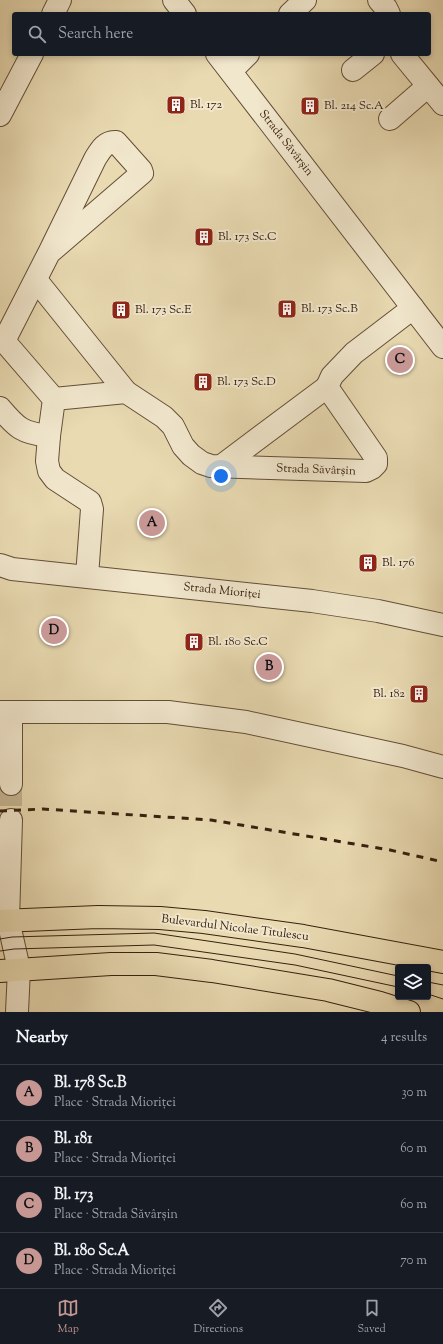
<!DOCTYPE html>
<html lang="en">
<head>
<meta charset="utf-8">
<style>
  body { margin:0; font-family:"Sorts Mill Goudy",serif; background:#20242c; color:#f1f3f6 }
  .controls { position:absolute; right:12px; bottom:12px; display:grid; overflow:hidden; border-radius:4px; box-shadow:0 2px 6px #0003 }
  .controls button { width:36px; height:36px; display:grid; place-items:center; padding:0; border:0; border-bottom:1px solid #363941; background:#171b24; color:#f1f3f6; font:20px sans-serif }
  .you { position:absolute; left:221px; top:476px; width:14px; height:14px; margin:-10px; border:3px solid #fff; border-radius:50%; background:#1a73e8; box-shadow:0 0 0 6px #1a73e833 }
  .badge { display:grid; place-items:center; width:26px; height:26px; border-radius:50%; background:#c59692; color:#111; font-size:13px; font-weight:700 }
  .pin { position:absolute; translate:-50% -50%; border:2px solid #fff; box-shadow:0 1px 4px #0006 }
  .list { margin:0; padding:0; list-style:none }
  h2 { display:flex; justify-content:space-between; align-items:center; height:52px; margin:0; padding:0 16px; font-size:17px }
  h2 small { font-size:13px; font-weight:400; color:#9ea1a6 }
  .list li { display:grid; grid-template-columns:26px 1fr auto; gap:12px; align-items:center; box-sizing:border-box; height:56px; padding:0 16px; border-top:1px solid #363941 }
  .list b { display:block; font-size:15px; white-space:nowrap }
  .list p { margin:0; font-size:13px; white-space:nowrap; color:#9ea1a6 }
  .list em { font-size:13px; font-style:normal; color:#9ea1a6 }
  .icon { flex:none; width:22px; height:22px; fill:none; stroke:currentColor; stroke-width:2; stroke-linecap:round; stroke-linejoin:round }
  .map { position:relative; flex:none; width:443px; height:1012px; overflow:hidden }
  .search { position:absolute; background:#171b24; box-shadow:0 2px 6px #0003; left:12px; right:12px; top:12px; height:44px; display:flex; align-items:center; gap:10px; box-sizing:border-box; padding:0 14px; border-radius:4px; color:#9ea1a6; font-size:15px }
  .sheet { height:276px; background:#171b24 }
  nav { display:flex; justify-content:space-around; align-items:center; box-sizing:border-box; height:56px; border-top:1px solid #363941; background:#171b24; font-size:11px; color:#9ea1a6 }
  nav a { display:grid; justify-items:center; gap:2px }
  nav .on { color:#c59692 }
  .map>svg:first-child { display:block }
</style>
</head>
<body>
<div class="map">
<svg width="443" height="1012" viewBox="0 0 443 1012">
  <rect width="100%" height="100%" fill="#e9dab2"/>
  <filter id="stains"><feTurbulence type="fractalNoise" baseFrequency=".005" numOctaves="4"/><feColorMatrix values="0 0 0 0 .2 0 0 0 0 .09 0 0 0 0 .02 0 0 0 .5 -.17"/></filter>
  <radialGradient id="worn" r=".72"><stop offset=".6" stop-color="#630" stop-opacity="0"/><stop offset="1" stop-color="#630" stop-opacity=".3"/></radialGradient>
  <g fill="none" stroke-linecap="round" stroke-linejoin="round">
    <polyline stroke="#c5b591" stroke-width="22" stroke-dasharray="22 11" stroke-linecap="butt" points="11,784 11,820"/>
    <g stroke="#644e37" stroke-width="24">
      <g id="minor">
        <polyline points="174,0 185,14"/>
        <polyline points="379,0 386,8 389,14"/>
        <polyline points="53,14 60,0"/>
        <polyline points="290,14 305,0"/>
        <polyline points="217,54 443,347"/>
        <polyline points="402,54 443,104"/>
        <polyline points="353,70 373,54"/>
        <polyline points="231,71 248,54"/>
        <polyline points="0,115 32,54"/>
        <polyline points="390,119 428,86"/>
        <path d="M49,253L95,159C100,151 105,141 116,142L141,170L142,173L49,253L4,341L54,399L49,436L47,461L49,471L55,479L90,502L92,509L87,576"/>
        <polyline points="36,280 126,392"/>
        <polyline points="54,399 126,392 164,417 173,426 183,446 191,455 202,463 211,466 366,471 372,468 376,464 376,458 327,387 332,376 354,353 413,308"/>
        <path d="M0,408C17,428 22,433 49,436"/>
        <polyline points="220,467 327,387"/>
        <polyline points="0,565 12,569 312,601 378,611 443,625"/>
        <polyline points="0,712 168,712 246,722 403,756 443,767"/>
        <polyline points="11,712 11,784"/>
        <polyline points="11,820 8,920 19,969 17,1012"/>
      </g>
    </g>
    <g stroke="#37200e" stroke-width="24">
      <g id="major">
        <polyline points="0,921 98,917 160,918 204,922 303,936 443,962"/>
        <polyline points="0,971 111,964 156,964 212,971 328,990 380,1003 409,1012"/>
      </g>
    </g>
    <use href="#minor" stroke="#f1e7cd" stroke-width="22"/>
    <use href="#major" stroke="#e9dab2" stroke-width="22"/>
    <g stroke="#37200e" stroke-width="1">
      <polyline points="0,939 12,937 154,933 295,954 398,976"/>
      <polyline points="0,951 14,949 154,945 295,965 398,987"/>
      <polyline points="428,982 443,985"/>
      <polyline points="428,994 443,999"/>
    </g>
    <polyline stroke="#37200e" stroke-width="3" stroke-dasharray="7 7" stroke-linecap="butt" points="0,811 43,809 211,820 390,850 443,862"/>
  </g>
  <defs>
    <g id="building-square" transform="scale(1)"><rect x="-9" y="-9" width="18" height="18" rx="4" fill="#8f2418" stroke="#f1e7cd"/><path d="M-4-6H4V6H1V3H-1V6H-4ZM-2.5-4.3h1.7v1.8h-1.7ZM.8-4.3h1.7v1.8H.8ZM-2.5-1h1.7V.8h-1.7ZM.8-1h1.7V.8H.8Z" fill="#fff"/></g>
  </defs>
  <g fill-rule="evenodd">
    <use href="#building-square" x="176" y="105"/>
    <use href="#building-square" x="310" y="106"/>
    <use href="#building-square" x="204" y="237"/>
    <use href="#building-square" x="287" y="309"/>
    <use href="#building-square" x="121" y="310"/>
    <use href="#building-square" x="203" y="382"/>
    <use href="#building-square" x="368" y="563"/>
    <use href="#building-square" x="194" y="642"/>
    <use href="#building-square" x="419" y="694"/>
  </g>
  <g text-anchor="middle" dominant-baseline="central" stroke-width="4" stroke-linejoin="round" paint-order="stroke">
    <g font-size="12" fill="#37200e" stroke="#f1e7cd" text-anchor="start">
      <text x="190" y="105">Bl. 172</text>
      <text x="324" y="106">Bl. 214 Sc.A</text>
      <text x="218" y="237">Bl. 173 Sc.C</text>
      <text x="301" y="309">Bl. 173 Sc.B</text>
      <text x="135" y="310">Bl. 173 Sc.E</text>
      <text x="217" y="382">Bl. 173 Sc.D</text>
      <text x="382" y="563">Bl. 176</text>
      <text x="208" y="642">Bl. 180 Sc.C</text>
      <text x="405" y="694" text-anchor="end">Bl. 182</text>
    </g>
    <g font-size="12" fill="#37200e" stroke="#f1e7cd">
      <text transform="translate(286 143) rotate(52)">Strada Săvârșin</text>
      <text transform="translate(316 470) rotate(2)">Strada Săvârșin</text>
      <text transform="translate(222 591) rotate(6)">Strada Mioriței</text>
      <text transform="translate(235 928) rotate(7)">Bulevardul Nicolae Titulescu</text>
    </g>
  </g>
  <rect width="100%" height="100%" filter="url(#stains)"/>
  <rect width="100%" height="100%" fill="url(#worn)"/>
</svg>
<div class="controls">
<button><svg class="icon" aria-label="layers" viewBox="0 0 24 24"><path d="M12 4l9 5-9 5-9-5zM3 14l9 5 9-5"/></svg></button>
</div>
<div class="you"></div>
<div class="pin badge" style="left:152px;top:523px">A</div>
<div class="pin badge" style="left:269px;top:667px">B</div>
<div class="pin badge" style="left:400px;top:360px">C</div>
<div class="pin badge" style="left:54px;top:631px">D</div>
<div class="search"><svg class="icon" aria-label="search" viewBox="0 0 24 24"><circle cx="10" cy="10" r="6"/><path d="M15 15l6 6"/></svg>Search here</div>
</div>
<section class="sheet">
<h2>Nearby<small>4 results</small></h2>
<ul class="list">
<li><span class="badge">A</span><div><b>Bl. 178 Sc.B</b><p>Place · Strada Mioriței</p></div><em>30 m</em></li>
<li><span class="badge">B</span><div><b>Bl. 181</b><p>Place · Strada Mioriței</p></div><em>60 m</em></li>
<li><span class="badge">C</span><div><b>Bl. 173</b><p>Place · Strada Săvârșin</p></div><em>60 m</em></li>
<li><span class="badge">D</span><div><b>Bl. 180 Sc.A</b><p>Place · Strada Mioriței</p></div><em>70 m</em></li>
</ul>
</section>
<nav>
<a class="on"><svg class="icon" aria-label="map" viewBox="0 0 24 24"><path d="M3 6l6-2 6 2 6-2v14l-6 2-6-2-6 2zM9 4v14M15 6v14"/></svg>Map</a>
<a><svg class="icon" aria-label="directions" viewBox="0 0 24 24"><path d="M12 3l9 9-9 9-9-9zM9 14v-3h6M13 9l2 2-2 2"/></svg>Directions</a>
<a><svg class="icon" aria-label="saved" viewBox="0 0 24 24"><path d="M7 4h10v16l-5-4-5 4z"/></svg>Saved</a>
</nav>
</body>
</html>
